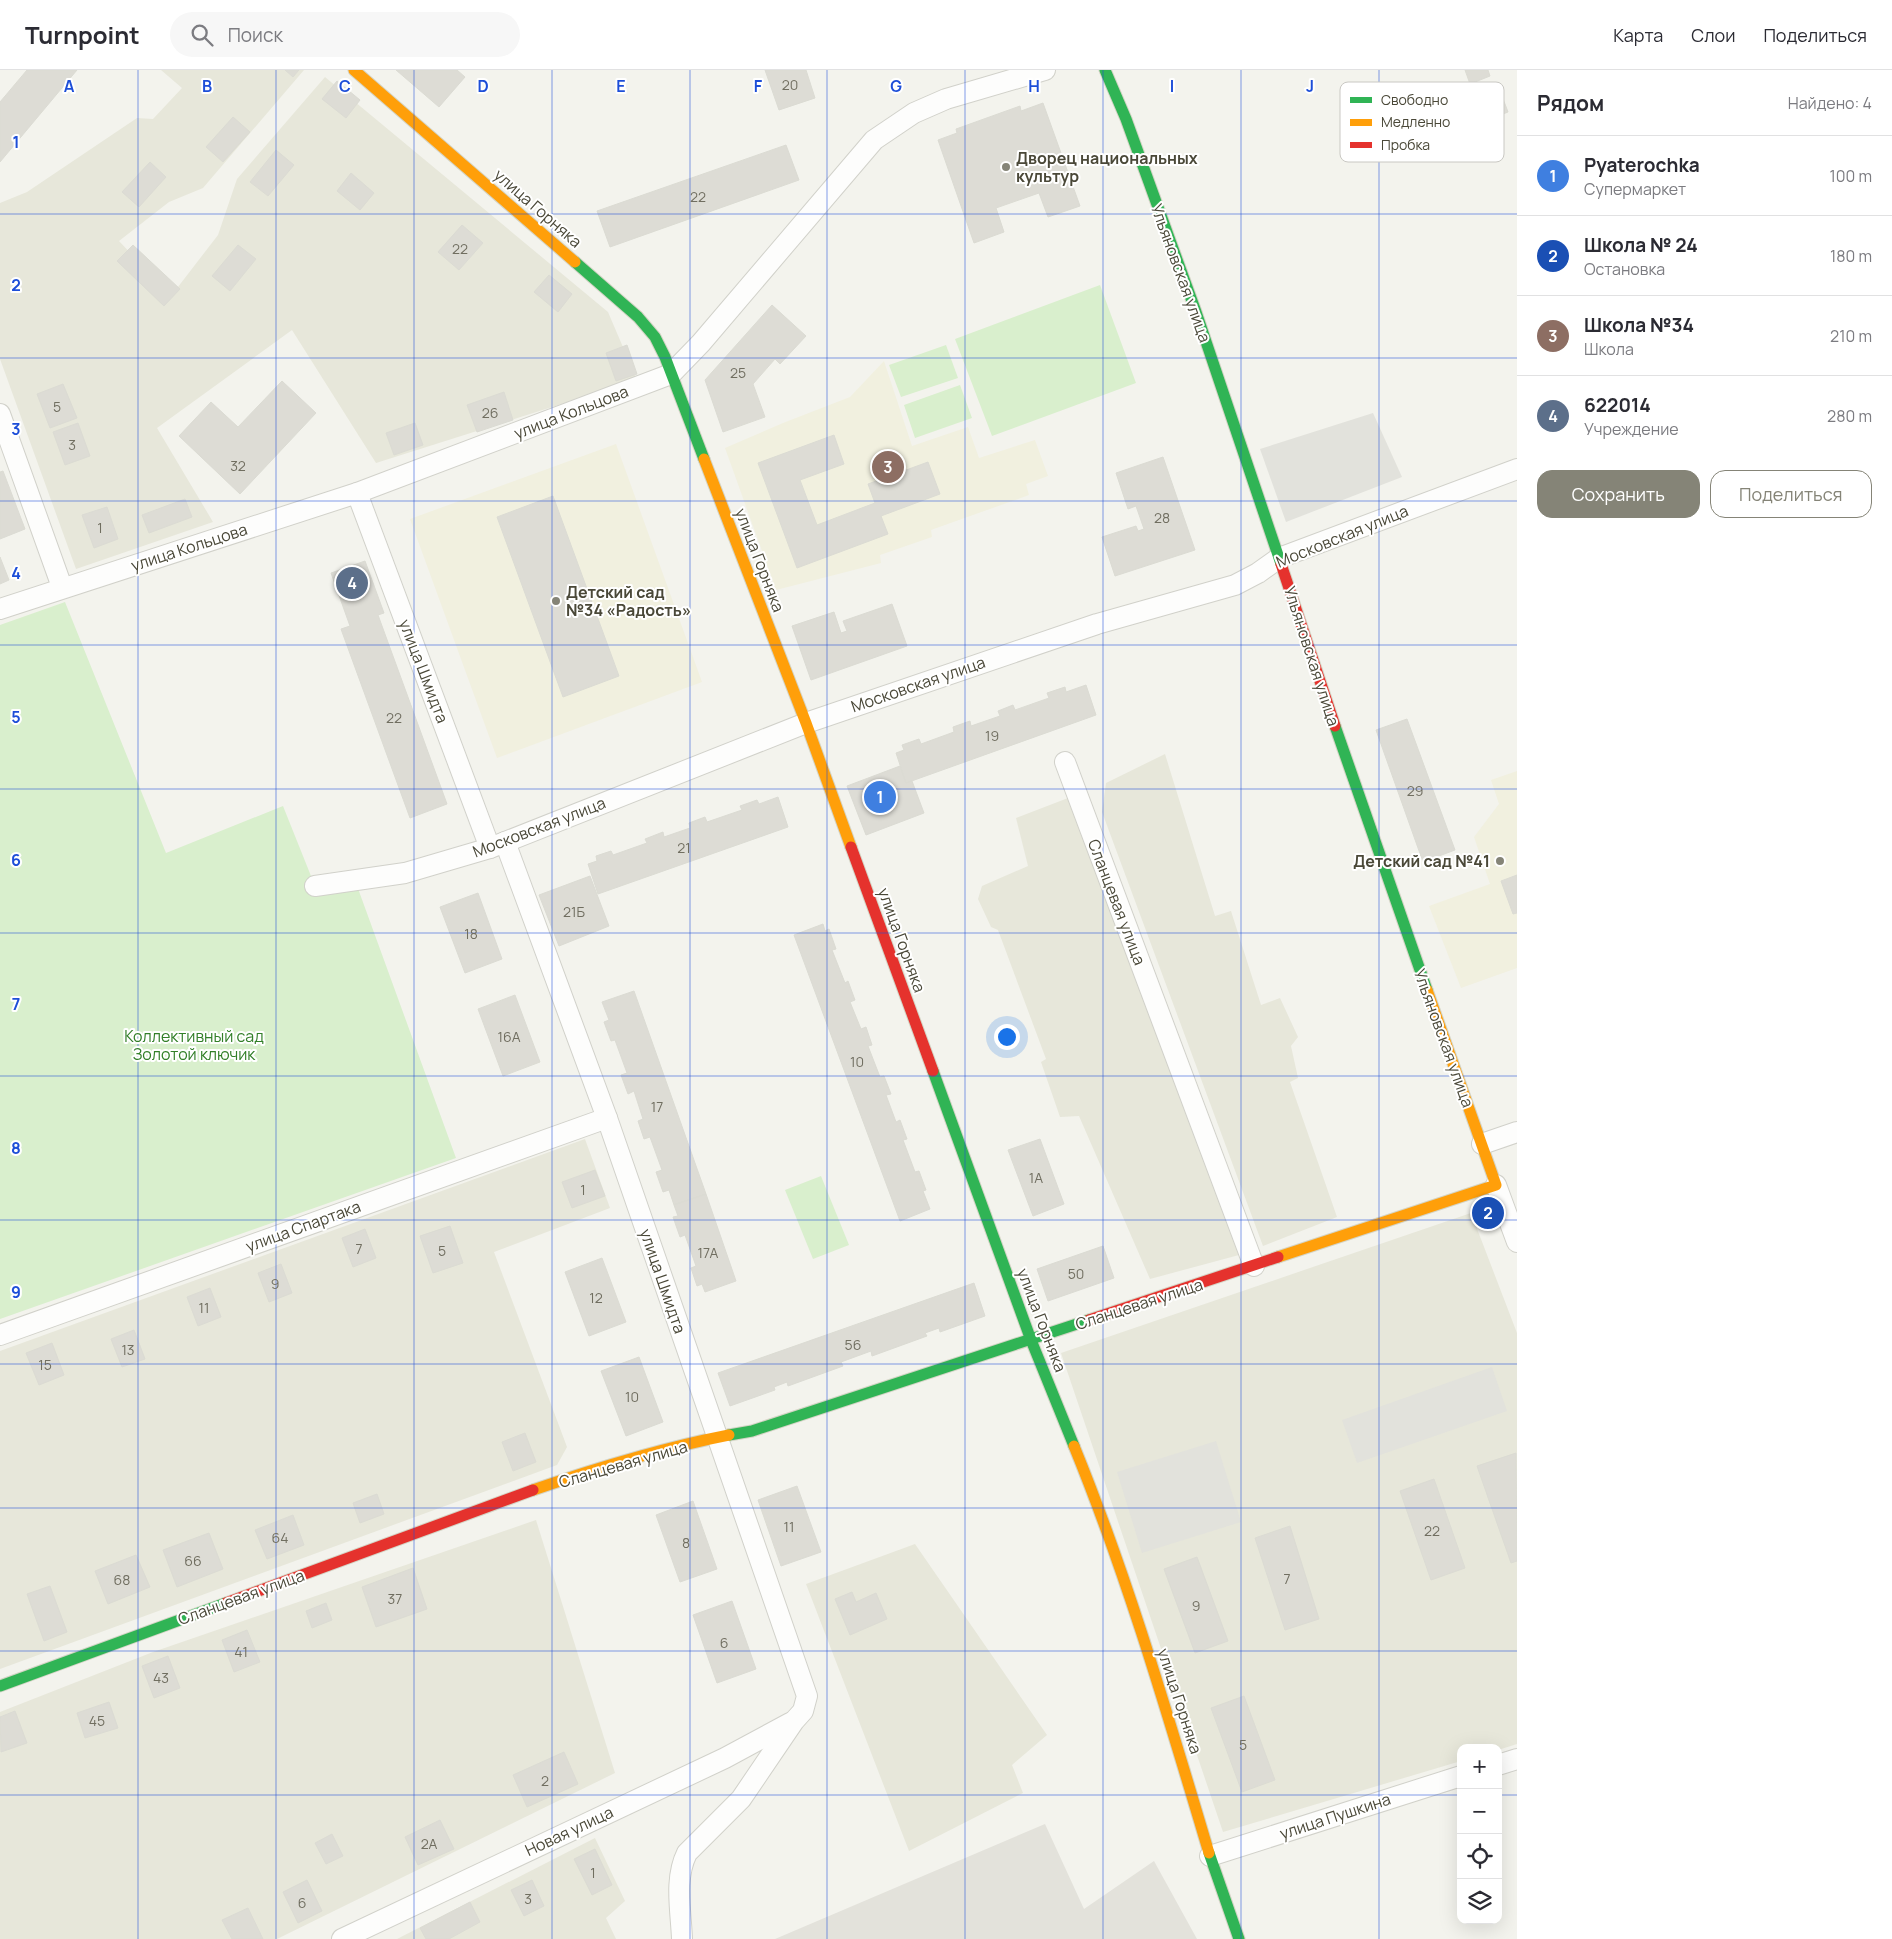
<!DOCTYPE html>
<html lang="ru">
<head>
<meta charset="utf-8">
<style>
  body { margin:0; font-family:Manrope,sans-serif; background:#f7f7f7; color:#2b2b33 }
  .controls { position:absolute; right:15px; bottom:15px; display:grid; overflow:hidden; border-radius:10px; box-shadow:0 5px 20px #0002 }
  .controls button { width:45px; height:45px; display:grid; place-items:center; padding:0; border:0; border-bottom:1px solid #e1e1e2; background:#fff; color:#2b2b33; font:25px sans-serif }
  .you { position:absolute; left:1006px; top:966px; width:18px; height:18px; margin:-12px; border:4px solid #fff; border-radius:50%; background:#1a73e8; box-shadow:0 0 0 8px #1a73e833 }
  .badge { display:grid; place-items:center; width:32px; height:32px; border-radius:50%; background:#858477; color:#fff; font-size:16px; font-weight:700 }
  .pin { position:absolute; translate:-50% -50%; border:2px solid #fff; box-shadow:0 1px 5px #0006 }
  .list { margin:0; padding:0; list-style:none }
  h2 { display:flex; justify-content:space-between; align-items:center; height:65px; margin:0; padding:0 20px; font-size:21px }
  h2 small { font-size:16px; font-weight:400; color:#7c7c81 }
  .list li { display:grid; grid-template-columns:32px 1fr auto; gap:15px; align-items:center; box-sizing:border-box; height:80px; padding:0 20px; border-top:1px solid #e1e1e2 }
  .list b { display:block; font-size:19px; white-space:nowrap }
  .list p { margin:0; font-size:16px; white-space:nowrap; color:#7c7c81 }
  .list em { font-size:16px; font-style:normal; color:#7c7c81 }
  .actions { display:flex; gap:10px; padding:15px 20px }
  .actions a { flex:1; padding:11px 0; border:1px solid #858477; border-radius:15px; text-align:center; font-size:18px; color:#858477 }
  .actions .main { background:#858477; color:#fff }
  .icon { flex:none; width:28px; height:28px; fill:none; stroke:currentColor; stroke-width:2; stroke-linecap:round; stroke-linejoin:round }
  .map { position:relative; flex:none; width:1517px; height:1869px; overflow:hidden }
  header { display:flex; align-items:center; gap:30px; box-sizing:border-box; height:70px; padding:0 25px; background:#fff; border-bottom:1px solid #e1e1e2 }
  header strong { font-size:24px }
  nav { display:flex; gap:28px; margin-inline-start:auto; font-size:18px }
  .search { width:350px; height:45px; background:#f7f7f7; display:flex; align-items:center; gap:12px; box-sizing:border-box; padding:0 18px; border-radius:28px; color:#7c7c81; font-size:19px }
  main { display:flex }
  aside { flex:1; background:#fff }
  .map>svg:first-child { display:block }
</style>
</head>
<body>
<header>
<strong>Turnpoint</strong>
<div class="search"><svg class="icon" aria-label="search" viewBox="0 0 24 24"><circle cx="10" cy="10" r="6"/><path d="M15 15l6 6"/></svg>Поиск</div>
<nav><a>Карта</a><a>Слои</a><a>Поделиться</a></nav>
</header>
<main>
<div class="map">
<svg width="1517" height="1869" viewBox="0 0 1517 1869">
  <rect width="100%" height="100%" fill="#f3f3ed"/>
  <g fill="#e7e7da">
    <polygon points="161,0 304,0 203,118 169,132 119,171 171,226 218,165 237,109 325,7 608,242 637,310 376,393 292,260 157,358 213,452 76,499 0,289 0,133 27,122 137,48 153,49 182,18"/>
    <polygon points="1165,684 1215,846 1231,841 1261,935 1280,928 1298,967 1291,976 1298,1008 1290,1012 1337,1147 1263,1176 1102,742 1106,713"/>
    <polygon points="1068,728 1239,1185 1150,1209 1079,1046 1060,1047 1041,992 1046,989 998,860 991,857 978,829 982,816 1028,796 1016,748"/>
    <polygon points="585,1069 610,1138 494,1182 567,1377 557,1395 0,1599 0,1281"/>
    <polygon points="1471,1143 1517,1263 1517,1674 1498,1680 1498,1678 1461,1678 1461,1691 1223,1762 1061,1283"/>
    <polygon points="536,1450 615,1703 277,1869 0,1869 0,1642 153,1582"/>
    <polygon points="915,1474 1047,1665 1012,1695 1023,1723 909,1781 806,1514"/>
    <polygon points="595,1768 625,1831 606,1848 616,1869 397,1869"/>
  </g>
  <polygon fill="#e3e2db" points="1045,1754 1084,1839 1154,1791 1197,1869 775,1869"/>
  <g fill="#f1f0df">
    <polygon points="884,291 912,376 968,357 979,388 1035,370 1048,406 1026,414 1029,425 931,460 932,467 880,485 881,493 776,520 725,378 783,353 850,327"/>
    <polygon points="616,374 702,612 497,688 410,449"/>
    <polygon points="1517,701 1517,898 1461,918 1429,836 1490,814 1474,767 1499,734 1491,710"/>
  </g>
  <g fill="#d9efcd">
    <polygon points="1100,215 1136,313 992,366 955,269"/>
    <polygon points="946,275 958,308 901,327 889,295"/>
    <polygon points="960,315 972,348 915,368 904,335"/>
    <polygon points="65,532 166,783 283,736 319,826 356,813 456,1088 0,1249 0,555"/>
    <polygon points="821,1106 849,1175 813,1189 785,1120"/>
  </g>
  <g fill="#e2e2dc">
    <polygon points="1373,343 1402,407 1286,452 1260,379"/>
    <polygon points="1492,1297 1507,1341 1357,1393 1342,1350"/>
    <polygon points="1216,1371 1241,1452 1142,1483 1117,1402"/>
  </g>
  <g fill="#dddcd5" stroke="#dbdbd3">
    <polygon points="27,0 77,0 0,92 0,32"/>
    <polygon points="285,0 299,0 293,7"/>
    <polygon points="396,0 457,0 465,7 439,37"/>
    <polygon points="765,0 806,0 815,28 779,40"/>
    <polygon points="1465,0 1488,0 1490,6 1470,14"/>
    <polygon points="337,11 360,30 346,48 322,29"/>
    <polygon points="1497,13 1508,42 1475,55 1463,26"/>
    <polygon points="1043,33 1080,136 1048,147 1039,123 996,138 1004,162 974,173 938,70 957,63 956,59 1020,36 1021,41"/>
    <polygon points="233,47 250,62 223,92 206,77"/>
    <polygon points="786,75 799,110 610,177 597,141"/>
    <polygon points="276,80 294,95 268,126 250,112"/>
    <polygon points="150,92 166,107 139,137 122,122"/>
    <polygon points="351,103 374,123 360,140 337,121"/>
    <polygon points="462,155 483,173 459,200 438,182"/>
    <polygon points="133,175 180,219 164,236 117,191"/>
    <polygon points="238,175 256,189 230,221 212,206"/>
    <polygon points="549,205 572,224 558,242 534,222"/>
    <polygon points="772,235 806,266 780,294 775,289 753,314 765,347 723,362 705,310"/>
    <polygon points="627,275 637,304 616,311 606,283"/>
    <polygon points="282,311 316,343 240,424 179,366 211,332 238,357"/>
    <polygon points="63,314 77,348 50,358 37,324"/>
    <polygon points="504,322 513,350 477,362 467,335"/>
    <polygon points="78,353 90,386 65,395 53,362"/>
    <polygon points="415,353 423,375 394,385 386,363"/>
    <polygon points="834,365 844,394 800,410 817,455 875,433 868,414 928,392 940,424 881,446 888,464 797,498 758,393"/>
    <polygon points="1163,387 1195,480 1115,506 1102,467 1136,456 1138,461 1144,459 1136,436 1128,439 1116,403"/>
    <polygon points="3,401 25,459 0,469 0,402"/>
    <polygon points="553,426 619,606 563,627 497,447"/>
    <polygon points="185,429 192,447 149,463 142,445"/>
    <polygon points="107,437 118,469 94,478 82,445"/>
    <polygon points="0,487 9,510 0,514"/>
    <polygon points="365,491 384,543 378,545 447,734 410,748 341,559 350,556 331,503"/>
    <polygon points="892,534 907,576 811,610 792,556 834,542 841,563 847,561 843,551"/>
    <polygon points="1086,615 1096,645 906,713 896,683 904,680 902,675 919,669 921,674 954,662 953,657 970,651 971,656 1000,646 998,641 1013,635 1015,640 1049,628 1047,623 1065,617 1066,622"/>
    <polygon points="1407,649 1455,780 1423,792 1376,660"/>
    <polygon points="900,696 906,713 912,711 924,743 866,765 847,716"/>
    <polygon points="778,727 788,757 598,824 588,794 597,791 596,786 611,781 613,785 647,773 645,769 663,762 664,767 690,758 689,753 705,747 707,752 742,740 740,736 757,730 759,734"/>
    <polygon points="1517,805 1517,843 1513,844 1501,811"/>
    <polygon points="590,806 609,856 559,876 539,825"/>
    <polygon points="478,823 502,889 465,903 440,837"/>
    <polygon points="823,854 825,861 829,859 836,879 832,880 845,913 848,911 855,930 850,932 861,959 866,957 872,975 868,976 880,1007 884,1006 891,1024 886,1025 896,1052 900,1050 907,1069 903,1070 915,1102 919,1101 926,1120 923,1121 930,1139 900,1151 794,865"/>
    <polygon points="634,921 706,1124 674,1135 669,1120 663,1122 656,1102 662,1100 650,1067 644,1069 638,1051 643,1049 634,1021 628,1024 621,1005 627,1003 615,970 611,971 604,952 609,950 602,932"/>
    <polygon points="515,925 540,992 503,1006 478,939"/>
    <polygon points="1040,1069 1064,1134 1033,1146 1008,1080"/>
    <polygon points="595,1100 605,1126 572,1138 562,1112"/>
    <polygon points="706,1124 736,1211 705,1222 702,1214 697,1216 691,1198 696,1196 685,1165 680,1167 673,1147 678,1146 674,1135"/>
    <polygon points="450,1156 463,1193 433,1203 420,1166"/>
    <polygon points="365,1159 376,1188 353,1197 342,1168"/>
    <polygon points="1103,1176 1114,1208 1048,1231 1037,1199"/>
    <polygon points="602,1188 626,1252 589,1266 565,1202"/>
    <polygon points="281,1194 292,1223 269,1232 258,1203"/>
    <polygon points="974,1213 985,1246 940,1262 939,1258 925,1263 927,1266 872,1286 871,1281 841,1292 843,1296 788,1316 787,1312 774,1317 775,1320 730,1336 718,1303"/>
    <polygon points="210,1218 221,1247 198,1256 187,1227"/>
    <polygon points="134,1260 145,1289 122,1297 111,1269"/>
    <polygon points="52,1273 64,1305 39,1315 26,1283"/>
    <polygon points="639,1287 663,1352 626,1366 601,1301"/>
    <polygon points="525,1363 536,1392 513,1401 502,1372"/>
    <polygon points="1516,1383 1517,1491 1511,1493 1477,1396"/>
    <polygon points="1434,1409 1465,1498 1431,1510 1400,1421"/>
    <polygon points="797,1416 821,1482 781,1496 758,1430"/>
    <polygon points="377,1424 384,1444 360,1453 353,1433"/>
    <polygon points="693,1431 717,1499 680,1512 656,1445"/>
    <polygon points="293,1445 304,1475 267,1489 255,1460"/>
    <polygon points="1290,1456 1319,1549 1285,1560 1255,1468"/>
    <polygon points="209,1463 223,1499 177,1517 163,1480"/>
    <polygon points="136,1485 150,1517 108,1534 95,1501"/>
    <polygon points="1197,1487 1228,1571 1195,1583 1164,1499"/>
    <polygon points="413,1498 427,1539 376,1557 362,1517"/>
    <polygon points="50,1516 67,1562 44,1571 27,1524"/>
    <polygon points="852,1522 856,1532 876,1523 887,1549 850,1565 835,1529"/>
    <polygon points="732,1531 756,1599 717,1613 693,1545"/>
    <polygon points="326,1533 332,1550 312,1558 306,1541"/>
    <polygon points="247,1560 260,1592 234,1602 222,1570"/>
    <polygon points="168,1586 180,1618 154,1628 142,1596"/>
    <polygon points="1244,1626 1275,1710 1242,1722 1211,1638"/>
    <polygon points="109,1632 118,1658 85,1668 77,1643"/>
    <polygon points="15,1641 27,1673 1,1682 0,1647"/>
    <polygon points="564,1682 578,1714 527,1737 513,1705"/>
    <polygon points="440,1750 454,1779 418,1795 405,1767"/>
    <polygon points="332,1764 343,1786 326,1794 315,1773"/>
    <polygon points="595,1779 612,1815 592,1825 574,1789"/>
    <polygon points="307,1810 322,1841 298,1853 283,1822"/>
    <polygon points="532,1810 544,1836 524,1846 511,1820"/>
    <polygon points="470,1832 480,1852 449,1869 426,1869 420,1858"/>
    <polygon points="248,1838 263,1869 232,1869 222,1850"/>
  </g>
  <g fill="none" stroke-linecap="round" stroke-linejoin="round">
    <g stroke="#d1d1ca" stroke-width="22">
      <g id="street">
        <polyline points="0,344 62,517"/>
        <polyline points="357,423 490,778"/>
        <polyline points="0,539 357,423 671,304 701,273 874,70 914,43 946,29 1045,0"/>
        <polyline points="1065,692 1254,1196"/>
        <path d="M505,772L607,1048L807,1626L803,1641L794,1651L741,1729L687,1783C674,1809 681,1841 682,1869"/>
        <polyline points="315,816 405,803 490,778 806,653 1097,554 1235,515 1258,503 1279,488 1517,399"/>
        <polyline points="1482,1074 1517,1062"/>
        <polyline points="1496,1115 1517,1172"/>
        <polyline points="0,1265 607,1048"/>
        <polyline points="1498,1695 1517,1689"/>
        <polyline points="1210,1786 1461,1706"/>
        <polyline points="342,1869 725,1688 790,1653"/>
      </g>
    </g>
    <g stroke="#d4d4c5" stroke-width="13">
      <g id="fast">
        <polyline points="1105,0 1126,49 1196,242 1281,494"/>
        <polyline points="575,192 638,247 655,267 665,287 704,389"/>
        <polyline points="1335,656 1427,920"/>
        <polyline points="933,1001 1031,1270 1074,1376"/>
        <polyline points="729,1365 752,1361 1089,1250"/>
        <polyline points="0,1616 226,1533"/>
        <polyline points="1209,1783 1239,1869"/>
      </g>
    </g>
    <g stroke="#d4d4c5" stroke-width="13">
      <g id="slow">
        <polyline points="354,0 575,192"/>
        <polyline points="704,389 806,653 851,777"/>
        <polyline points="1278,1187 1496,1115 1427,920"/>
        <path d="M1074,1376C1128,1508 1168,1646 1209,1783"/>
        <path d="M533,1420C597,1398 662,1378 729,1365"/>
      </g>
    </g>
    <g stroke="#d4d4c5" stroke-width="13">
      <g id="jam">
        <polyline points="1281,494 1335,656"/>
        <polyline points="851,777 933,1001"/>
        <polyline points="1089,1250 1278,1187"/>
        <polyline points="226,1533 533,1420"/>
      </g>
    </g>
    <use href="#street" stroke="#fdfdfc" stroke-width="20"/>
    <use href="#fast" stroke="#30b455" stroke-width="11"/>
    <use href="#slow" stroke="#ff9f0a" stroke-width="11"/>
    <use href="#jam" stroke="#e5322d" stroke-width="11"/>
  </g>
  <path fill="none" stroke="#1d4ed8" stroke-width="1" stroke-opacity="0.55" d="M138,0V1869M276,0V1869M414,0V1869M552,0V1869M690,0V1869M827,0V1869M965,0V1869M1103,0V1869M1241,0V1869M1379,0V1869M0,144H1517M0,288H1517M0,431H1517M0,575H1517M0,719H1517M0,863H1517M0,1006H1517M0,1150H1517M0,1294H1517M0,1438H1517M0,1581H1517M0,1725H1461M1498,1725H1517"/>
  <g fill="#858477" stroke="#fff" stroke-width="2">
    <circle cx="1006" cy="97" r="5"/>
    <circle cx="556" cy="531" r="5"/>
    <circle cx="1500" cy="791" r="5"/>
  </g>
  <g text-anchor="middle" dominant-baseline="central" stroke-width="4" stroke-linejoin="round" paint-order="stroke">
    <g font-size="14" fill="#706e60">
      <text x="790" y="14">20</text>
      <text x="698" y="126">22</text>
      <text x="460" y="178">22</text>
      <text x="738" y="302">25</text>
      <text x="57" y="336">5</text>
      <text x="490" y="342">26</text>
      <text x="72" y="374">3</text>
      <text x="238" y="395">32</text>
      <text x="1162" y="447">28</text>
      <text x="100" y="457">1</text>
      <text x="394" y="647">22</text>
      <text x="992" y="665">19</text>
      <text x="1415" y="720">29</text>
      <text x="684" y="777">21</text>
      <text x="574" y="841">21Б</text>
      <text x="471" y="863">18</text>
      <text x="509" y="966">16А</text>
      <text x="857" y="991">10</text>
      <text x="657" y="1036">17</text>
      <text x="1036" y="1107">1А</text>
      <text x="583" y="1119">1</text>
      <text x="359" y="1178">7</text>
      <text x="442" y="1180">5</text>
      <text x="708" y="1182">17А</text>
      <text x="1076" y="1203">50</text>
      <text x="275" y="1213">9</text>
      <text x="596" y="1227">12</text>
      <text x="204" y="1237">11</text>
      <text x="853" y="1274">56</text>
      <text x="128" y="1279">13</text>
      <text x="45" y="1294">15</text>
      <text x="632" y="1326">10</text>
      <text x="789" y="1456">11</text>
      <text x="1432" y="1460">22</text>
      <text x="280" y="1467">64</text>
      <text x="686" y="1472">8</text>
      <text x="193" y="1490">66</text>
      <text x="1287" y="1508">7</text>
      <text x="122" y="1509">68</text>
      <text x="395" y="1528">37</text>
      <text x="1196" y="1535">9</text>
      <text x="724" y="1572">6</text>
      <text x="241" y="1581">41</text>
      <text x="161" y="1607">43</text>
      <text x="97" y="1650">45</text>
      <text x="1243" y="1674">5</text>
      <text x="545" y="1710">2</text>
      <text x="429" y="1773">2А</text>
      <text x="593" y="1802">1</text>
      <text x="528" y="1828">3</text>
      <text x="302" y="1832">6</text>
    </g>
    <g font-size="16" font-weight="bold" fill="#4a4838" stroke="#fff" text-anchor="start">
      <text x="1016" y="88">Дворец национальных<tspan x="1016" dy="18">культур</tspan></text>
      <text x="566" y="522">Детский сад<tspan x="566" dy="18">№34 «Радость»</tspan></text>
      <text x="1490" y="791" text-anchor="end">Детский сад №41</text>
    </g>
    <g font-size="16" fill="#4a4838" stroke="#fff">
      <text transform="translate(538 138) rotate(41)">улица Горняка</text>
      <text transform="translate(1181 203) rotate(70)">Ульяновская улица</text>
      <text transform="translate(571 342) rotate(-21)">улица Кольцова</text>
      <text transform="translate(1342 466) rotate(-22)">Московская улица</text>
      <text transform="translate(189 477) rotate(-18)">улица Кольцова</text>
      <text transform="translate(760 490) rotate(69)">улица Горняка</text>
      <text transform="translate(1312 586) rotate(72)">Ульяновская улица</text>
      <text transform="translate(424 601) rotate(69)">улица Шмидта</text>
      <text transform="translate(918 614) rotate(-19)">Московская улица</text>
      <text transform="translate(539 757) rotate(-21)">Московская улица</text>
      <text transform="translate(1117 832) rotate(69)">Сланцевая улица</text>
      <text transform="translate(902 870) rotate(70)">улица Горняка</text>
      <text transform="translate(1444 968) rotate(70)">Ульяновская улица</text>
      <text transform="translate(303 1156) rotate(-20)">улица Спартака</text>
      <text transform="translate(663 1211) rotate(71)">улица Шмидта</text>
      <text transform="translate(1139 1234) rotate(-18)">Сланцевая улица</text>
      <text transform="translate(1042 1250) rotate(69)">улица Горняка</text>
      <text transform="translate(623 1394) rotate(-16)">Сланцевая улица</text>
      <text transform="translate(241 1527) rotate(-20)">Сланцевая улица</text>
      <text transform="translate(1180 1631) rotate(72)">улица Горняка</text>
      <text transform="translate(1335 1746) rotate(-18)">улица Пушкина</text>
      <text transform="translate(569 1761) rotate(-25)">Новая улица</text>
    </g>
    <g font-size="16" fill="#327f28" stroke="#fff">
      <text x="194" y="966">Коллективный сад<tspan x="194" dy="18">Золотой ключик</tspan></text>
    </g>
  </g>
  <rect x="1340" y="12" width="164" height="80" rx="8" fill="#fff" stroke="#c9c8c3" stroke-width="1"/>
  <rect x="1350" y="27" width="22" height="6" fill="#30b455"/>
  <rect x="1350" y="49" width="22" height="7" fill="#ff9f0a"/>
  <rect x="1350" y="72" width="22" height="6" fill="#e5322d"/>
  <g font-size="14" fill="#4a4838">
    <text x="1381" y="35">Свободно</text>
    <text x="1381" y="57">Медленно</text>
    <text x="1381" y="80">Пробка</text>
  </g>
  <g font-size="16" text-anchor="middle" font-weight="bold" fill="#1d4ed8" stroke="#fff" stroke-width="4" stroke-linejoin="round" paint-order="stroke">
    <text x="69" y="22">A</text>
    <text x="207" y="22">B</text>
    <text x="345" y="22">C</text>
    <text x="483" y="22">D</text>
    <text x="621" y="22">E</text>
    <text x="758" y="22">F</text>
    <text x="896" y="22">G</text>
    <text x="1034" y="22">H</text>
    <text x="1172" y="22">I</text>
    <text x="1310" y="22">J</text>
    <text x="16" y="78">1</text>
    <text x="16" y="221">2</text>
    <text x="16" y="365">3</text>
    <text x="16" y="509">4</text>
    <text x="16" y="653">5</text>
    <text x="16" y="796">6</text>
    <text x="16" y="940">7</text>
    <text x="16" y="1084">8</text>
    <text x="16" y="1228">9</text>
  </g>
</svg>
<div class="controls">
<button>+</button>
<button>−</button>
<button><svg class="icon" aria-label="locate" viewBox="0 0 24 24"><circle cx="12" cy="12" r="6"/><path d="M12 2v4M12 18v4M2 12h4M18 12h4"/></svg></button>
<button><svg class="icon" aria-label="layers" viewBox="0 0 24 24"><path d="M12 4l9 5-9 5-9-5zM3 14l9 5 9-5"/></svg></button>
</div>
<div class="you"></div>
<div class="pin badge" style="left:880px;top:727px;background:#3f7fe0">1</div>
<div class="pin badge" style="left:1488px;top:1143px;background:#1a4fb4">2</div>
<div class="pin badge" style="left:888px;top:397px;background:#8d6e63">3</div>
<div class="pin badge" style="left:352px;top:513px;background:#5c6f8a">4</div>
</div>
<aside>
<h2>Рядом<small>Найдено: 4</small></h2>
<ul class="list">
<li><span class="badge" style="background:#3f7fe0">1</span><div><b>Pyaterochka</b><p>Супермаркет</p></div><em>100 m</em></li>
<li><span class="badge" style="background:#1a4fb4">2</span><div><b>Школа № 24</b><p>Остановка</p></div><em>180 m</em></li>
<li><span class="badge" style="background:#8d6e63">3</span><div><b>Школа №34</b><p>Школа</p></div><em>210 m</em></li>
<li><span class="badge" style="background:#5c6f8a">4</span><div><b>622014</b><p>Учреждение</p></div><em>280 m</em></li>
</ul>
<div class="actions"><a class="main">Сохранить</a><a>Поделиться</a></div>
</aside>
</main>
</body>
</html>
